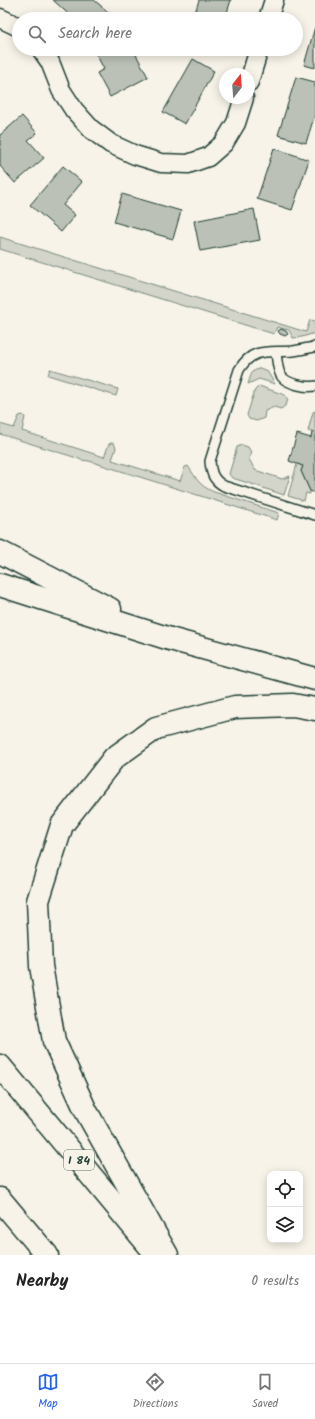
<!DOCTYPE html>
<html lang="en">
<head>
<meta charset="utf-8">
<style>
  body { margin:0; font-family:Kalam,sans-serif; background:#f6f6f6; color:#222 }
  .controls { position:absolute; right:12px; bottom:12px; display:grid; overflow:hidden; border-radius:8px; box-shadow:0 2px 10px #0003 }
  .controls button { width:36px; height:36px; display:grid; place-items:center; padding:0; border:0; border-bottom:1px solid #e0e0e0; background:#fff; color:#222; font:20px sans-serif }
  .compass { position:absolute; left:219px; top:68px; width:36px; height:36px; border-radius:50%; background:#fff; box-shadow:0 2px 10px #0003; rotate:17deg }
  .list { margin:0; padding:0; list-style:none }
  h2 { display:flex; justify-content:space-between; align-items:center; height:52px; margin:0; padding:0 16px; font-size:17px }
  h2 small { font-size:13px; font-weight:400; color:#767676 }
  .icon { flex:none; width:22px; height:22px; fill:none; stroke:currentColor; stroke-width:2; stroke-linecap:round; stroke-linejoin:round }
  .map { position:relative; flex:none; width:315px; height:1255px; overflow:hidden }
  .search { position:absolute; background:#fff; box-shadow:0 2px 10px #0003; left:12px; right:12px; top:12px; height:44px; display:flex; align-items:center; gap:10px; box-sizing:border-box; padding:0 14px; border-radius:22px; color:#767676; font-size:15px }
  .sheet { height:108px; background:#fff }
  nav { display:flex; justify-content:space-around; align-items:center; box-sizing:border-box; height:56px; border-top:1px solid #e0e0e0; background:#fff; font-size:11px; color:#767676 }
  nav a { display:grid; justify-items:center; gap:2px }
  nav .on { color:#2563eb }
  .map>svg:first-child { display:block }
</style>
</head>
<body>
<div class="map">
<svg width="315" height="1255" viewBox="0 0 315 1255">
  <rect width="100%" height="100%" fill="#f7f3e8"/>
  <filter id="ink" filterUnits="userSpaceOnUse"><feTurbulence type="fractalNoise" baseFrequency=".025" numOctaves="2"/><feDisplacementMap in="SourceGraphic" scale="8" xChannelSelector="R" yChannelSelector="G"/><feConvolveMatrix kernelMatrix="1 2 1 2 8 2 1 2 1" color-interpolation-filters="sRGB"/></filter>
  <g filter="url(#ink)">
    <g fill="#d3d5ca" stroke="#79897f">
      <polygon points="0,237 306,332 310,320 315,321 315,333 302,337 293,338 289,330 277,327 274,334 0,249"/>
      <polygon points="260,368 267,371 275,384 259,379 248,384 252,372"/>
      <polygon points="50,369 118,389 116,396 48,375"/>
      <polygon points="259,386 285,395 288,400 286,405 281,409 274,407 265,411 264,418 257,421 249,419 247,415 255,390"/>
      <polygon points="315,411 315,431 312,432 308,431 313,412"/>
      <path d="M23,415L25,417L22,431L104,457L109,444L111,443H114L116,448L112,460L180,481L185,467L188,466C197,479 198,485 214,492L279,513L277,520L89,461L81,460L77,458L0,434V424L14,428L19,416Z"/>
      <polygon points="242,445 248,447 251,452 249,459 255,470 282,479 290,476 284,495 260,487 258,486 232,478 229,474 237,447"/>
      <polygon points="297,464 303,466 301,471 310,491 310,494 306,493 304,501 288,496"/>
    </g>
    <g fill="#bbc1b6" stroke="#1f3d34">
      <polygon points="53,0 94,0 113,16 110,19 74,19"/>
      <polygon points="199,0 231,0 225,19 193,19"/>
      <polygon points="315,27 315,68 304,65"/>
      <polygon points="100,49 133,49 148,77 110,97 97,73 104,69 95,52"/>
      <polygon points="193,59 214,71 185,124 163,112"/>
      <polygon points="296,77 315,82 315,114 306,143 278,135"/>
      <polygon points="22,116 37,133 28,140 44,158 15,183 0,166 0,135"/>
      <polygon points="274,148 309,160 292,210 257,199"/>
      <polygon points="63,166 82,182 63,205 75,215 61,232 30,205"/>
      <polygon points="122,194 181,211 173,239 114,222"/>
      <polygon points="254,209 260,240 200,251 194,221"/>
      <polygon points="281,329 286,331 288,334 285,336 280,334 278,331"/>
      <polygon points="315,431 315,493 310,491 301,471 303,466 289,461 297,434 311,438 312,432"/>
    </g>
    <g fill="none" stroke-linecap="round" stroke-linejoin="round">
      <g stroke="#1f3d34" stroke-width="12">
        <g id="lane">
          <path d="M315,347C308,348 300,350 293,351C270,353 253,346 239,370L210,461C211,473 213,480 224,486L315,515"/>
          <path d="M276,352C277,359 277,371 282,377C288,384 307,388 315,386"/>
        </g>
      </g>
      <g stroke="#1f3d34" stroke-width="21">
        <g id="street">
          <polyline points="0,18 19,27"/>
          <polyline points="268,19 274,0"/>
          <polyline points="41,49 50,62 61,90 74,110 91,129 111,144 135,155 161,163 188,164 208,157 224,143 236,123 244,98"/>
          <polyline points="249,82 259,49"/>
        </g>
      </g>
      <g stroke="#1f3d34" stroke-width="25">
        <g id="highway">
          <polyline points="0,552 110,609"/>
          <polyline points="0,585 170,639 315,679"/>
          <polyline points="0,1066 151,1248"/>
          <polyline points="0,1199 47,1255"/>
          <polyline points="167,1255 86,1111 54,1041 41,966 38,901 62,825 114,758 156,728 235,707 293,705 315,709"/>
        </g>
      </g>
      <use href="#lane" stroke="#f7f3e8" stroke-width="9"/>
      <use href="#street" stroke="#f7f3e8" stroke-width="18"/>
      <use href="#highway" stroke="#f7f3e8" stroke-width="22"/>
    </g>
  </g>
  <g text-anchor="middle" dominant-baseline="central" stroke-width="3" stroke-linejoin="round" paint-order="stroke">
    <rect fill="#f7f3e8" stroke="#60746a" stroke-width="1" x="64" y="1150" width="30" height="20" rx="3"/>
    <g font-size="12" font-weight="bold" fill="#1f3d34">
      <text x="79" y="1160">I 84</text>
    </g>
  </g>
</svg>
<div class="controls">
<button><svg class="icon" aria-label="locate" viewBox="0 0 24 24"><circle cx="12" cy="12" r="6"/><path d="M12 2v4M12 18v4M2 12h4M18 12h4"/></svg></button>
<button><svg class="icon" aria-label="layers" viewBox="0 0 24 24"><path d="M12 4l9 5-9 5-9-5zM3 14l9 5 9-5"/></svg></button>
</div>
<svg class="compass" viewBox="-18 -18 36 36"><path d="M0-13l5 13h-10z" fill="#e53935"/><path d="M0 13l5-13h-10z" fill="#767676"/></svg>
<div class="search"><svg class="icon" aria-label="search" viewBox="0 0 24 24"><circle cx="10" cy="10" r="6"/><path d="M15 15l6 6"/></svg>Search here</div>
</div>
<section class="sheet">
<h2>Nearby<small>0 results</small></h2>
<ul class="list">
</ul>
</section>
<nav>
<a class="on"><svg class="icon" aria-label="map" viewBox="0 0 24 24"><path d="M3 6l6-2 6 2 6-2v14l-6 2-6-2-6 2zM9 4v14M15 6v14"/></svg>Map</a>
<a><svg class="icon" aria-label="directions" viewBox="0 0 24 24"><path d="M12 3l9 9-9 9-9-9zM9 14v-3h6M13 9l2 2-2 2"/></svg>Directions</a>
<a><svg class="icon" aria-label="saved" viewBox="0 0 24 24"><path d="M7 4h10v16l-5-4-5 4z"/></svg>Saved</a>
</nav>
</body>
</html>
